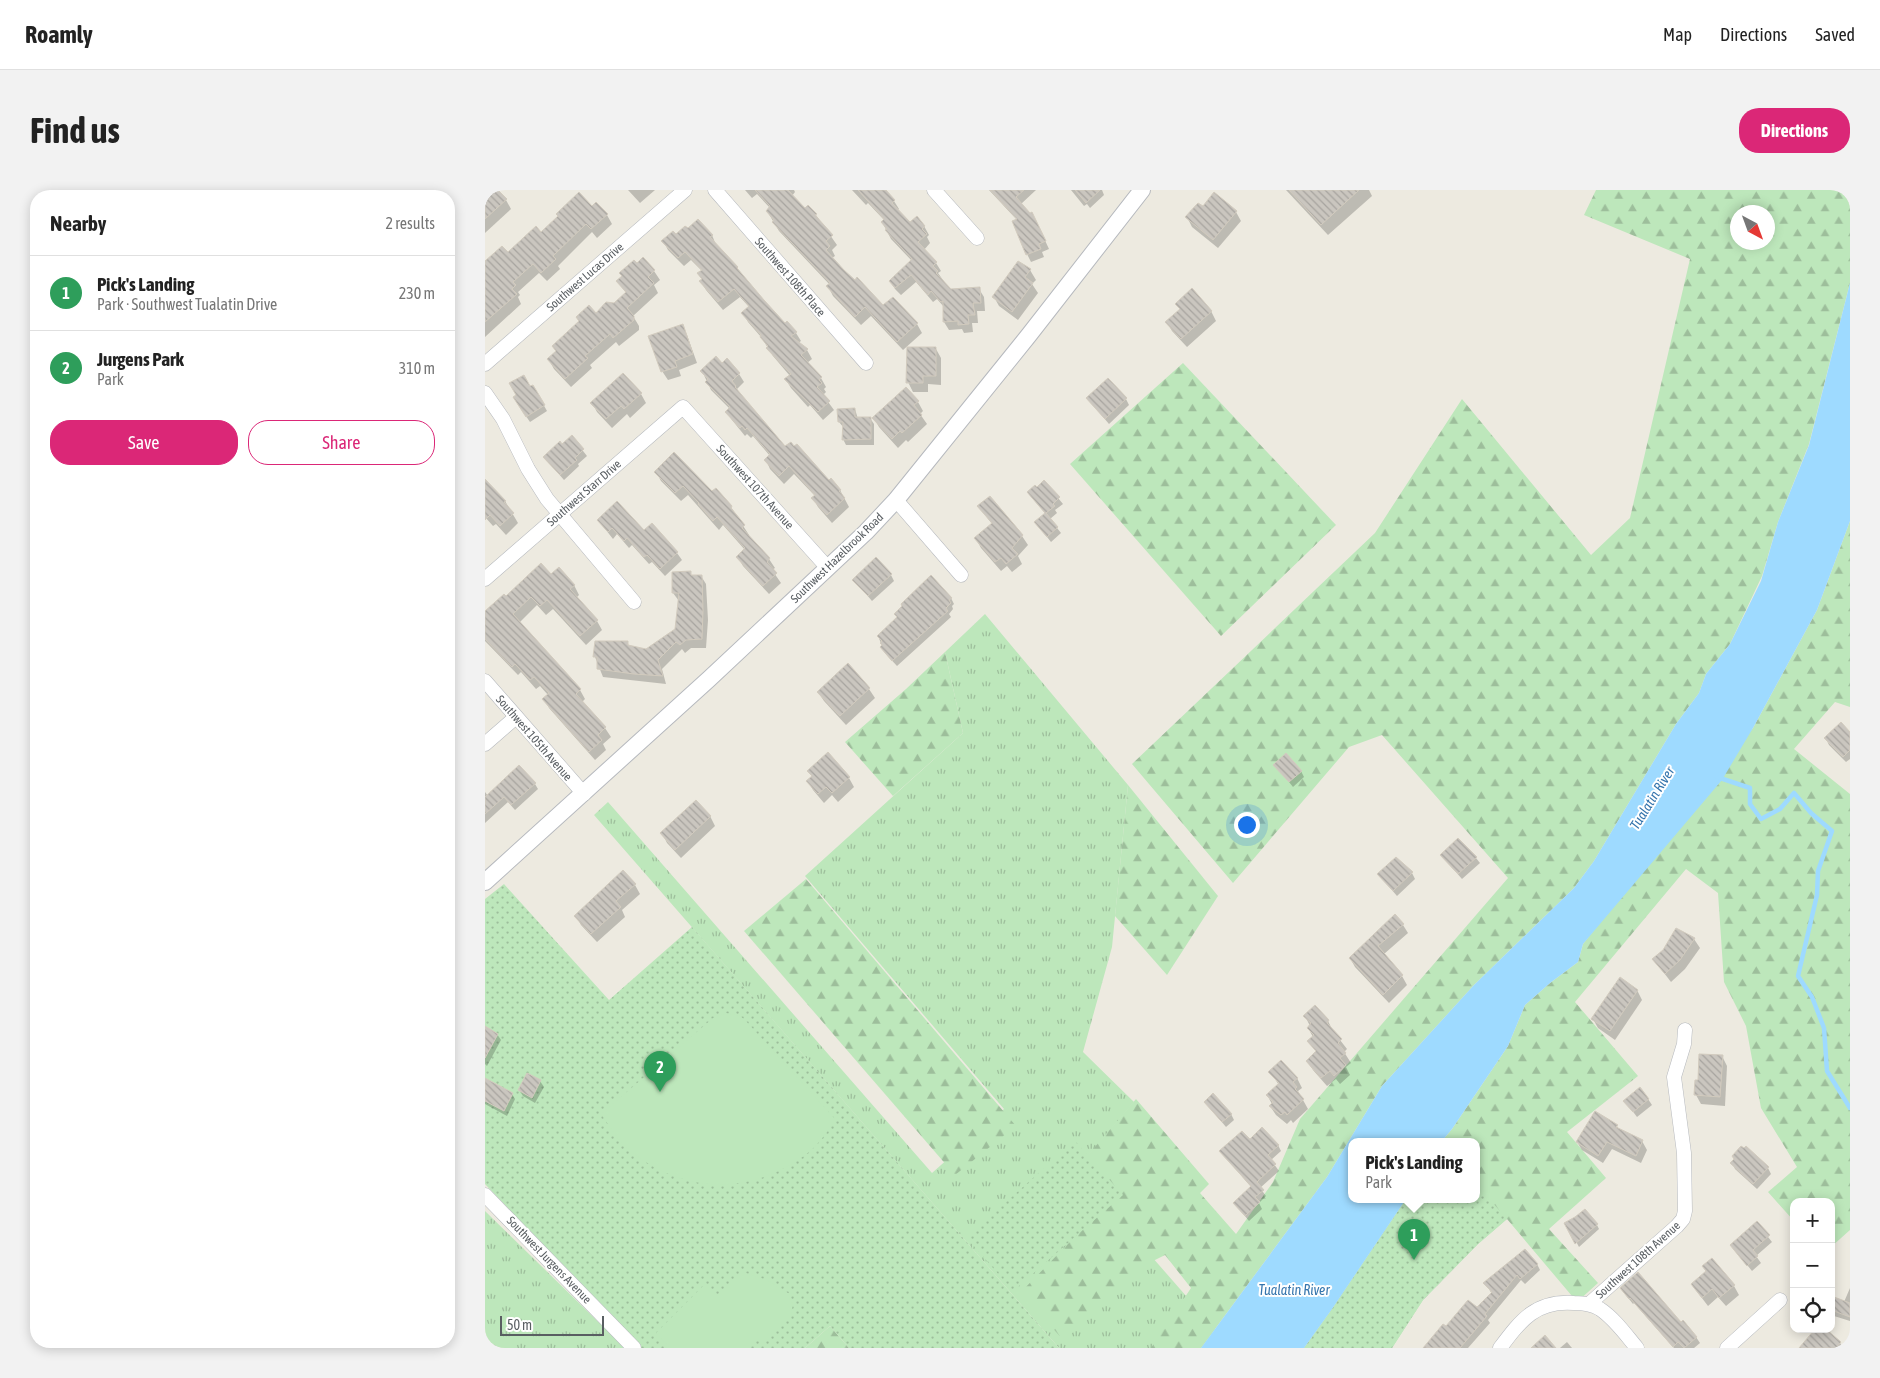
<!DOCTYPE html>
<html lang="en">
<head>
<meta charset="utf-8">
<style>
  body { margin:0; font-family:"Asap Condensed",sans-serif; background:#f2f2f2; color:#222 }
  .controls { position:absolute; right:15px; bottom:15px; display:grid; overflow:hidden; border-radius:10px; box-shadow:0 2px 12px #0003 }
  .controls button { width:45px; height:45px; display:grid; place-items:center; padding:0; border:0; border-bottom:1px solid #e0e0e0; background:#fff; color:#222; font:25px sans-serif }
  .compass { position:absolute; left:1245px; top:15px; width:45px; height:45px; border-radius:50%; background:#fff; box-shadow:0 2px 12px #0003; rotate:139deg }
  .scale { position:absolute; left:15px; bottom:12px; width:104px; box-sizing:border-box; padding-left:5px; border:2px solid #595e62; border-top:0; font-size:14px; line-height:18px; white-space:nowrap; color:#595e62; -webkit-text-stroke:4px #fff; paint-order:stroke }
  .you { position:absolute; left:761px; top:634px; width:18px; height:18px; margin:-12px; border:4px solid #fff; border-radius:50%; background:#1a73e8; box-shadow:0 0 0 8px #1a73e833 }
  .badge { display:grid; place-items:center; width:32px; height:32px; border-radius:50%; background:#db2777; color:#fff; font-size:16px; font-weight:700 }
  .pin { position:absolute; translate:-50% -41px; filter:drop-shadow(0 1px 2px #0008) }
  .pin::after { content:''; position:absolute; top:26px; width:18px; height:15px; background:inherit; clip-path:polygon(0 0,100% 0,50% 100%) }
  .popup { position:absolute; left:863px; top:948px; width:132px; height:65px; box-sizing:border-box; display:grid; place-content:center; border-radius:10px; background:#fff; filter:drop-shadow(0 1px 4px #0005); font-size:16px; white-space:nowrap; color:#767676 }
  .popup b { font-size:19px; color:#222 }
  .popup::after { content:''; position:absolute; left:50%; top:100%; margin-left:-10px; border:10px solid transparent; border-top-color:#fff }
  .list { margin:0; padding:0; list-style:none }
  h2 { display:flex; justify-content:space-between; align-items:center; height:65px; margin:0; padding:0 20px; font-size:21px }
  h2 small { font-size:16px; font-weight:400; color:#767676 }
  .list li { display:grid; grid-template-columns:32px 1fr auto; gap:15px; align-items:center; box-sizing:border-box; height:75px; padding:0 20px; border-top:1px solid #e0e0e0 }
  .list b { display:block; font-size:19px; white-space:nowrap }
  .list p { margin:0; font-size:16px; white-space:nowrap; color:#767676 }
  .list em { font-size:16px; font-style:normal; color:#767676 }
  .actions { display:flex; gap:10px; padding:15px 20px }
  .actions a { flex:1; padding:11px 0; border:1px solid #db2777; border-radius:20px; text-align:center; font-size:18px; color:#db2777 }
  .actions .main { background:#db2777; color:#fff }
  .icon { flex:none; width:28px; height:28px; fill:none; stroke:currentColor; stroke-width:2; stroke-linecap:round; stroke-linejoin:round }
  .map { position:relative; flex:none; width:1365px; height:1158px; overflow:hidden; border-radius:20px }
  header { display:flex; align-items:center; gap:30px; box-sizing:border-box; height:70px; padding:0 25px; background:#fff; border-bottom:1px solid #e0e0e0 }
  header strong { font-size:24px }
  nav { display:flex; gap:28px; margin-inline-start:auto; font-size:18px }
  .intro { display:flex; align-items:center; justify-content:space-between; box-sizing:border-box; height:120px; padding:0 30px }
  h1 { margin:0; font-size:35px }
  .button { padding:12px 22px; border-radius:20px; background:#db2777; color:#fff; font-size:18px; font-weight:700 }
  main { display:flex; gap:30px; padding:0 30px }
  aside { flex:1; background:#fff; border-radius:20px; box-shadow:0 2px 12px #0003 }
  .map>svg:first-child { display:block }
</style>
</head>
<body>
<header>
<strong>Roamly</strong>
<nav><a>Map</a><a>Directions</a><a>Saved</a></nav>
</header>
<div class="intro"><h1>Find us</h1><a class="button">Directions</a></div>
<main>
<aside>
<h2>Nearby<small>2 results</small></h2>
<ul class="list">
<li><span class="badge" style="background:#2e9e5b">1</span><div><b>Pick's Landing</b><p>Park · Southwest Tualatin Drive</p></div><em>230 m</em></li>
<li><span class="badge" style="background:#2e9e5b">2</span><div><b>Jurgens Park</b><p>Park</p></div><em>310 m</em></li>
</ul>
<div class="actions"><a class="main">Save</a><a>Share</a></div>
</aside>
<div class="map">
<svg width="1365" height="1158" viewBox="0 0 1365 1158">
  <defs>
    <pattern id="grass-tufts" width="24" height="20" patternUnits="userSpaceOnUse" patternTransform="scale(1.25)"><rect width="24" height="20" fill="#bde7bb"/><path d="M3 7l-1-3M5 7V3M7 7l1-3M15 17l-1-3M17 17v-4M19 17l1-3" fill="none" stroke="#9dbe9b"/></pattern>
    <pattern id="forest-firs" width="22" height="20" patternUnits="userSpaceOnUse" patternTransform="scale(1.25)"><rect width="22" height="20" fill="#bde7bb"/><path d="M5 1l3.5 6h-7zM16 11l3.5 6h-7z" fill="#9dbe9b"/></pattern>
    <pattern id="park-dots" width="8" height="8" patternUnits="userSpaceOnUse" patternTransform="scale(1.25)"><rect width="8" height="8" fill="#bde7bb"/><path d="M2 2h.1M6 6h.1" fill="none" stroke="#9dbe9b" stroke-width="1.8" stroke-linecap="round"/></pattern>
    <pattern id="building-back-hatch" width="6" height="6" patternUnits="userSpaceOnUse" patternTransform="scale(1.25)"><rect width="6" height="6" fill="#cac6bf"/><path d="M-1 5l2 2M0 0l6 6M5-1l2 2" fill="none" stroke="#a7a49f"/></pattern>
  </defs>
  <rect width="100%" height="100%" fill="#edeae0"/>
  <g fill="url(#grass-tufts)">
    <polygon points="500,424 643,595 627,757 598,862 649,912 603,966 576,963 730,1139 716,1158 574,1158 109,625 123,612 447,983 519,919 320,686 478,543 460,462"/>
    <polygon points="0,1021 140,1158 0,1158"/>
  </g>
  <g fill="url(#forest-firs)" fill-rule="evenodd">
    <path d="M1111,0H1365V93L1324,254L1293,332L1277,386L1245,454L1221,484L1214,503L1191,534L1109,671L1089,698L989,795L897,896L842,987L716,1158H666L706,1098L680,1065L652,1079L579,1151L536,1102L628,1008L597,972L651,909L724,994L715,1003L751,1044L788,992L815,929L1023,688L897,545L864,557L748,693L647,574L890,343L977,209L1106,365L1145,328L1205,69L1099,25ZM1252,22H1282V52H1252Z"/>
    <polygon points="698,173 851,335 736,446 585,274"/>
    <polygon points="1365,331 1365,517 1350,512 1309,559 1365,604 1365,1040 1346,1057 1346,1012 1309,1012 1309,1031 1283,1002 1312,977 1276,918 1261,836 1239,792 1233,703 1201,679 1090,812 1153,886 1082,942 1121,988 1064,1039 1113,1093 1092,1112 1022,1029 993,1054 938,1110 907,1158 819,1158 847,1119 921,1009 992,1009 992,951 957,951 967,939 1023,856 1040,815 1065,793 1093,772 1098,754 1268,538 1332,420"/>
    <polygon points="460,462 478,543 408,606 360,552 421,499"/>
    <polygon points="643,595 733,706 682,785 630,726"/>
    <polygon points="321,689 531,936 470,985 259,741"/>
    <polygon points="345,1136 364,1158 320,1158"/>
  </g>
  <g fill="url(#park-dots)">
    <polygon points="19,694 124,810 207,737 574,1158 364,1158 345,1136 320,1158 156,1158 0,994 0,709"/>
    <polygon points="590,951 638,1005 528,1101 481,1047"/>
    <polygon points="992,995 1022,1029 993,1054 938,1110 907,1158 819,1158 847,1119 921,1009 992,1009"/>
  </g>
  <g fill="#bde7bb">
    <path d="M241,823L255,826L260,830L351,930C343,940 334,954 324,962C267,1007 197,1005 142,958C132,949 124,935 116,924L228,828Z"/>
    <polygon points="258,1082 282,1090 303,1103 309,1104 304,1108 308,1114 306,1124 277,1153 273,1149 264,1158 185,1158 171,1143 219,1095 232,1108"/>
  </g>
  <polygon fill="#9edaff" points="1365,93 1365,331 1332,420 1268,538 1237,590 1098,754 1093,772 1065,793 1040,815 1023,856 967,939 957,951 866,951 866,1009 921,1009 847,1119 819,1158 716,1158 842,987 897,896 989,795 1089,698 1109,671 1191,534 1214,503 1221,484 1245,454 1276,391 1293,332 1324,255"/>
  <g fill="#0003">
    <polygon points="7,0 11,0 21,10 26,19 0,43 0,7"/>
    <polygon points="143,0 170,0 155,13"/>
    <polygon points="260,0 309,0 310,2 307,6 319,20 331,25 352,55 347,60 350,66 347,68 358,81 398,117 432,134 437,143 418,160 386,126 376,135 348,106 343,96 345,95 294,41 282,21 285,18 272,4 267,8"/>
    <polygon points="367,0 399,0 409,11 414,19 412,20 425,34 439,36 444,45 442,47 445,53 439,60 451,73 456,81 453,83 465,100 494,99 499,107 500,121 492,121 493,133 487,133 488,142 479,143 477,139 464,140 459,132 459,117 452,109 448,112 431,92 416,105 410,99 405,91 427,71 406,49 397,32 399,30 383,13 381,15"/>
    <polygon points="504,0 551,0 536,14 545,24 547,23 551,31 564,59 557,62 559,67 546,72 542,64 532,30"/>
    <polygon points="586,0 617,0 619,5 605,18 602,14 599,16"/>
    <polygon points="801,0 884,0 887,6 843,45"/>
    <polygon points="107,18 122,25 127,34 112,48 107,42 73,76 75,79 62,91 54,83 33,102 35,105 33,107 36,114 0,147 0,72 23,64 56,43"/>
    <polygon points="718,18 751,22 756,31 733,58 707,37 702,27"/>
    <polygon points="227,45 231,55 300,135 311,143 316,151 313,153 322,160 327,169 322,173 336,188 341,197 339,199 341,202 338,205 349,220 338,230 325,215 323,217 306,198 301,190 305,186 288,166 276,147 263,132 258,123 264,117 255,107 238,120 221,100 216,92 218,90 217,81 206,70 199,76 183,60 178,51 191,46"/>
    <polygon points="533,73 545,80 551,90 547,94 553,103 533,130 514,116 509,107"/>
    <polygon points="152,74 169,81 175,90 169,95 173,103 148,126 154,136 154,140 134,156 131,152 105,175 107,178 86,197 69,179 64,170 110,124 129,114 141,103 133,92"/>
    <polygon points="692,114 726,121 731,131 702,157 687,141 682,132 695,120"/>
    <polygon points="197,135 202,145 212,173 194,180 196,186 183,190 177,181"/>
    <polygon points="451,159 456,168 456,195 443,194 443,202 428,202 423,192"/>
    <polygon points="237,174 254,184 259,192 252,199 255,205 300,257 344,292 346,290 355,300 364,317 347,333 333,317 328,308 330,306 309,284 299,294 285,279 281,270 285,266 268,246 266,248 262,244 260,246 247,230 242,222 245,219 226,200 217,181"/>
    <polygon points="48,196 62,221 45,232 32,213"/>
    <polygon points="156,204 161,213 145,228 142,224 127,238 112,222 107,213"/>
    <polygon points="602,208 641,209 644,215 624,234"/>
    <polygon points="433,212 438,221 435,224 442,234 423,252 421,250 413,258 394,237 389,228"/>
    <polygon points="370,219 373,229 385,228 389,234 389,255 361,255 358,249 359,238 354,232 354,220"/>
    <polygon points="87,247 102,266 93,274 94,276 79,290 59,267 77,256"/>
    <polygon points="171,282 227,303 246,317 264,345 263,346 284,369 290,378 287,380 296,393 284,404 258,376 253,367 260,360 238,335 234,340 203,305 196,311 176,291"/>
    <polygon points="559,291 578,314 570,320 572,323 565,329 576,343 566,352 551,333 561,324 543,303 552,298"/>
    <polygon points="0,294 20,311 33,333 21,345 11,334 8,336 0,327"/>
    <polygon points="505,308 537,346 543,355 533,366 537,374 527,382 522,376 516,381 496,358 491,349 507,334 494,317"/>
    <polygon points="113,330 159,342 167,335 192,363 197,370 180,386 167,372 164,374 147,355 144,358 132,344 128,349"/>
    <polygon points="205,383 207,387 216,386 221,394 223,430 221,458 206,458 200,463 197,459 177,479 181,494 118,487 110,467 142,453 145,457 161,461 191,439 194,411 188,403"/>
    <polygon points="406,385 409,391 387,411 369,390"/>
    <polygon points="66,386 89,395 94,405 91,408 112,431 117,440 101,455 68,419 61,425 52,415 34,433 95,500 100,509 97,512 120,538 126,547 118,554 121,560 110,570 64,518 59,509 63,505 55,496 51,499 36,482 33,485 0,451 0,422 21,408"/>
    <polygon points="466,408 469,414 467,416 468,419 464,424 466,427 412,476 400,463 393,446 413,428"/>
    <polygon points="363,475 384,499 390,508 361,535 339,511 333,502"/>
    <polygon points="1365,544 1365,569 1361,572 1344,555 1341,549"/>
    <polygon points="343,564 364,588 369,597 353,612 347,605 339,613 328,600 323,591 327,587 324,581"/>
    <polygon points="790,575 816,581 819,587 808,597"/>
    <polygon points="50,594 53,599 30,620 23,612 0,633 0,602 3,606"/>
    <polygon points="225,626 230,636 196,668 182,653 177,643"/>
    <polygon points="956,665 991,668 995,673 977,689"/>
    <polygon points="138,682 150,695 155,704 137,720 140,727 112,752 96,735 91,726"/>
    <polygon points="927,683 930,689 912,706 894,685"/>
    <polygon points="918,735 923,743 899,764 917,786 922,795 904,813 870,777 865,768"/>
    <polygon points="1209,749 1215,758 1200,779 1186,792 1169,770"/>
    <polygon points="1152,800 1157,810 1130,850 1113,838 1108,829"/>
    <polygon points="820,826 843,831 848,841 862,859 859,862 866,873 861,877 865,885 855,894 851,889 842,896 828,880 822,871 831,862 824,851 828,847 823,838 825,836"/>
    <polygon points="0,838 12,844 16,850 2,876 0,874"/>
    <polygon points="1237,866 1242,876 1240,916 1216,914 1211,905"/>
    <polygon points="785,882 812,888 817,898 813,901 823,919 808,933 806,930 802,934 791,925 785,916 787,914 782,905 794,895"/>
    <polygon points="55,891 59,897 50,913 38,906 34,900"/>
    <polygon points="0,892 27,904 30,909 22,926 0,914"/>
    <polygon points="1163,909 1167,915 1152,927 1140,911"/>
    <polygon points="720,912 746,924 749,930 741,937"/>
    <polygon points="1110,923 1132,936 1135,941 1157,951 1162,960 1156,973 1127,959 1118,973 1097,960 1092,952"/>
    <polygon points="793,955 796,961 786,970 794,981 775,998 781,1006 774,1013 777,1019 764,1031 749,1013 766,997 736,962"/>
    <polygon points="1247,973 1283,978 1286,984 1272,999 1250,979"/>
    <polygon points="1081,1033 1112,1035 1114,1039 1094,1057"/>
    <polygon points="1272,1033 1287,1052 1271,1066 1276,1073 1267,1081 1246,1055"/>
    <polygon points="1052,1074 1055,1080 1040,1094 1036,1090 1003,1130 1005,1133 983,1158 939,1158 958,1135 961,1138 992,1119 1007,1104 1000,1093"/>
    <polygon points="1219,1077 1249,1096 1254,1105 1241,1116 1233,1107 1223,1116 1207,1095 1222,1082"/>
    <polygon points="1365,1098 1365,1131 1349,1126 1346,1120 1350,1109 1359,1112"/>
    <polygon points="1136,1099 1196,1134 1211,1147 1215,1153 1209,1158 1189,1158 1149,1113 1148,1114"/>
    <polygon points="1332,1139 1355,1153 1358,1158 1316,1158"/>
    <polygon points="1082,1152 1087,1158 1075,1158"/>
  </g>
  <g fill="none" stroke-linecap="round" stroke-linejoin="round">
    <polyline stroke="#9edaff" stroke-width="4.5" points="1232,587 1265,598 1265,614 1276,629 1295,619 1309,603 1326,623 1347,641 1333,681 1332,705 1313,786 1327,807 1339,838 1342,881 1365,918"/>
  </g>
  <g fill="url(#building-back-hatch)" stroke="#d2cbbe">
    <polygon points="5,0 13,0 22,9 0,29 0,5"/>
    <polygon points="270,0 303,0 320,18 323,15 332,24 330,25 348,45 341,51 345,56 341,60 359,80 370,90 372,87 398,115 408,107 433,133 412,152 380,117 370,127 341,96 345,93 287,32 289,30 281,21 285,16"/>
    <polygon points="373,0 401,0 410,10 407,13 425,32 432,26 440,36 437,39 442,44 433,52 452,72 448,76 453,81 451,83 466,99 495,97 496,113 488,113 490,125 483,125 484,134 473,135 473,131 458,132 458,111 456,112 446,101 443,105 426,85 410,98 404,91 427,69 400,40 402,39 396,32 399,29"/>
    <polygon points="505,0 539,0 531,7 545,23 547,22 561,51 554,54 556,59 541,65 527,31 532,29"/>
    <polygon points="590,0 615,0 601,13"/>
    <polygon points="804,0 874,0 836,35"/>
    <polygon points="94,2 107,16 111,12 123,24 106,39 101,34 68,66 71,69 56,83 48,74 28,92 31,95 27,99 32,104 0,132 0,71 17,56 23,62 51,36 56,42 73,26 71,24"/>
    <polygon points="729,2 752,21 728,50 700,27 713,13 718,16"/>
    <polygon points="213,29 228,45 225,47 253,77 252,78 279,110 300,133 302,131 312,142 306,146 323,159 316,165 337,187 334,190 337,193 332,197 345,211 333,222 299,189 306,184 281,158 283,156 275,147 276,145 256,123 264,116 249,99 233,112 214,91 217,89 212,83 217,80 200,62 193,68 176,51 188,41 191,44 200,36 203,38"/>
    <polygon points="158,67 170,80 163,87 169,93 142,118 149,126 149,130 128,148 125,144 100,166 103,168 80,189 62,169 71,161 67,156 94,131 91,127 104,115 111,123 121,112 129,113 141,102 131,91 137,86 134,83 149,70 152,73"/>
    <polygon points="533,71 546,79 540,87 548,93 527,122 507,107"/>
    <polygon points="707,98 727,121 696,149 680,132 695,119 690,114"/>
    <polygon points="198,134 208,164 190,171 192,177 176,182 163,146"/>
    <polygon points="422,157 451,157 451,186 438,186 438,193 421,193"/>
    <polygon points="231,166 237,173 242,168 255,183 247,191 251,196 250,197 300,256 306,252 309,256 312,254 344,290 346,288 356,300 354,301 360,308 342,325 326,308 330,305 304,276 294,286 279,270 285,264 262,238 260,240 257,236 255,238 240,222 245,217 220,192 223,189 215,181"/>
    <polygon points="138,183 157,203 139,219 136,216 121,229 105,213"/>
    <polygon points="39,185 45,196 48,195 60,215 41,227 28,207 31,205 24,193"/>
    <polygon points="623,188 642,208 620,229 601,208"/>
    <polygon points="421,197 434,211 429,215 437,225 417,243 415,241 407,249 387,228"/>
    <polygon points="370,218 370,227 386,227 386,249 357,250 358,232 353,232 352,219"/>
    <polygon points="87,245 99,259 90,268 92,270 75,285 58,267 75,251 77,254"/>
    <polygon points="189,262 227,301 231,298 247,316 246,318 260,335 257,338 285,368 282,372 292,383 278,396 251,367 260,358 232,327 228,331 213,314 214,313 198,296 190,303 169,282"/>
    <polygon points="0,289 21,311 19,312 29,323 15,336 5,325 0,330"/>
    <polygon points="559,290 575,307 568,314 570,316 561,323 573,337 562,347 549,332 560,323 542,302 550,295 552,297"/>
    <polygon points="505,306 538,345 527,358 533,364 521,374 516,368 510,372 489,348 507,333 492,316"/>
    <polygon points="132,311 159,340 167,333 193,362 175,379 162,365 159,367 142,348 139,351 127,338 123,342 112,330"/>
    <polygon points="391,367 407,384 383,406 367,390"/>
    <polygon points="56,373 66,384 74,377 90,395 85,399 113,430 95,446 62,410 55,416 46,407 28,424 96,499 91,504 121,537 113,545 117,550 104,562 57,509 64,503 49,487 45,490 30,474 27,477 0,449 0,421 19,404 21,406"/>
    <polygon points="206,381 206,385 217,385 218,420 217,449 201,450 195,455 191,452 173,470 178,486 149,484 112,479 112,467 108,467 110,451 143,451 143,455 161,459 190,439 194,403 187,403 187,382"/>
    <polygon points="446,385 467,408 464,410 466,413 461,418 463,421 407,471 395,457 397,455 395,453 397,451 392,446 412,427 409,424 417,416 416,414"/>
    <polygon points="363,473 385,498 355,526 332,502"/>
    <polygon points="1356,532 1365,542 1365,560 1358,567 1339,548"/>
    <polygon points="343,562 365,587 347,603 341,597 333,604 321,591 327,586 322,581"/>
    <polygon points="801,563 817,581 804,592 788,575"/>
    <polygon points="34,575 51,593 26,615 19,607 0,624 0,607"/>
    <polygon points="211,610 226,626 190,660 175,643"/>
    <polygon points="973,648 992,667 973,684 955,665"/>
    <polygon points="911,667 928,682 908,701 892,684"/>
    <polygon points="138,680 151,694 131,711 136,717 106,744 89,726"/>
    <polygon points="910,724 919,734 893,756 918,785 898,805 864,768"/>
    <polygon points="1191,738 1210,748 1195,770 1180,784 1167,769 1178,760"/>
    <polygon points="1135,787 1153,800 1125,841 1106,829"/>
    <polygon points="830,815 844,830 842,833 857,849 853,853 861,863 855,868 861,875 849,886 845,881 836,888 821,871 831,861 822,851 829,845 822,838 826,833 818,826"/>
    <polygon points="0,836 13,844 0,868"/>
    <polygon points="1214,864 1238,865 1235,907 1209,905 1210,890 1213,890"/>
    <polygon points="796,870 813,888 808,892 812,897 810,899 819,909 802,925 800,922 796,925 784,916 788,912 781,905 794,893 783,882"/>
    <polygon points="42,883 56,890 47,908 33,900"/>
    <polygon points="0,888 28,903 19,921 0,911"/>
    <polygon points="1155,897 1164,909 1148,922 1138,911"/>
    <polygon points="728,903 747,924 737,932 719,912"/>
    <polygon points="1110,921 1133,935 1131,937 1158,950 1151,966 1122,952 1113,966 1091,952"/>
    <polygon points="777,937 794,955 783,965 791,974 772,992 779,1000 770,1007 775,1012 760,1026 748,1013 766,996 734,961 757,941 765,949"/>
    <polygon points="1256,956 1259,958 1261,956 1284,977 1268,994 1245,973 1249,969 1247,966"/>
    <polygon points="1100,1019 1113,1034 1090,1054 1079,1033 1090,1027"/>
    <polygon points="1272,1031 1285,1045 1268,1060 1273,1066 1262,1076 1245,1055"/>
    <polygon points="1040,1059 1053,1074 1035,1089 1032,1085 1000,1124 1002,1126 975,1158 938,1158 958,1134 961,1136 983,1110 992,1117 1007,1102 998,1093"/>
    <polygon points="1227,1068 1250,1095 1234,1108 1227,1099 1217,1108 1206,1094 1221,1081 1217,1076"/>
    <polygon points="1153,1082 1196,1132 1198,1130 1212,1147 1199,1158 1193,1152 1188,1157 1145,1108 1144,1109 1135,1098"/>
    <polygon points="1349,1107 1365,1113 1365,1127 1346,1120"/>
    <polygon points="1330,1139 1341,1139 1356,1152 1351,1158 1314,1158"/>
    <polygon points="1060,1145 1071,1158 1046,1158"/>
  </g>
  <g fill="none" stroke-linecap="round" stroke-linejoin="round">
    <g stroke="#b6b9be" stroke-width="15">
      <g id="minor">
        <polyline points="230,0 381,173"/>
        <polyline points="449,0 492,48"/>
        <polyline points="0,174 200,0"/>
        <polyline points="0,203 18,229 43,279 62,309 149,412"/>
        <polyline points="411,310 476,385"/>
        <polyline points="0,389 198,217 342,377"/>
        <polyline points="0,491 99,604"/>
        <polyline points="0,554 31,527"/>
        <polyline points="0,1005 149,1158"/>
        <polyline points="1104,1114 1192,1036 1198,1029 1200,1021 1199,963 1189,887 1199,854 1200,840"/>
        <path d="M1015,1158C1036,1130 1051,1110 1089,1113C1098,1113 1107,1114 1115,1119C1130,1129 1141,1145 1152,1158"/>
        <polyline points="1242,1158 1295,1110"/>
      </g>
    </g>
    <g stroke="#b6b9be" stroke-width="18">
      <polyline id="tertiary" points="0,692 224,489 381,342 411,310 544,145 657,0"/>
    </g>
    <use href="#minor" stroke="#fff" stroke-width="14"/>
    <use href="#tertiary" stroke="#fff" stroke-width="16"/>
  </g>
  <g text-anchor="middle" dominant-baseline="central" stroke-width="4" stroke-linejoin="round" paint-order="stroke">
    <g font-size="12" fill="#595e62" stroke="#fff">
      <text transform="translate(100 87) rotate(-41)">Southwest Lucas Drive</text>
      <text transform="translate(305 87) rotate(49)">Southwest 108th Place</text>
      <text transform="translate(270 297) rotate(48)">Southwest 107th Avenue</text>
      <text transform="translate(99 303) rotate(-41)">Southwest Starr Drive</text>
      <text transform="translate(352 368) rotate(-44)">Southwest Hazelbrook Road</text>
      <text transform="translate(49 548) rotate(49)">Southwest 105th Avenue</text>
      <text transform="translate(64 1070) rotate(46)">Southwest Jurgens Avenue</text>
      <text transform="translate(1153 1070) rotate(-42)">Southwest 108th Avenue</text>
    </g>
    <g font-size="14" font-style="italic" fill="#3575ad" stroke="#fff">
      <text transform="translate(1167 608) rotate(-58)">Tualatin River</text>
      <text x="809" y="1100">Tualatin River</text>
    </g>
  </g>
</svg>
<div class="controls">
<button>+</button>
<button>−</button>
<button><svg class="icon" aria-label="locate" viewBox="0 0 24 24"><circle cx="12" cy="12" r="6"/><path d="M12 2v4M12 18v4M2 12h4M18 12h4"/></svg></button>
</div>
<svg class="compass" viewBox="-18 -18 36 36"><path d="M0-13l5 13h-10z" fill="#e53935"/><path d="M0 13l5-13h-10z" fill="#767676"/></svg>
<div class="scale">50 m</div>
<div class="you"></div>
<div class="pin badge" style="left:929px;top:1070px;background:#2e9e5b">1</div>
<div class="popup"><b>Pick's Landing</b>Park</div>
<div class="pin badge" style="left:175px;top:902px;background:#2e9e5b">2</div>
</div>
</main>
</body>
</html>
